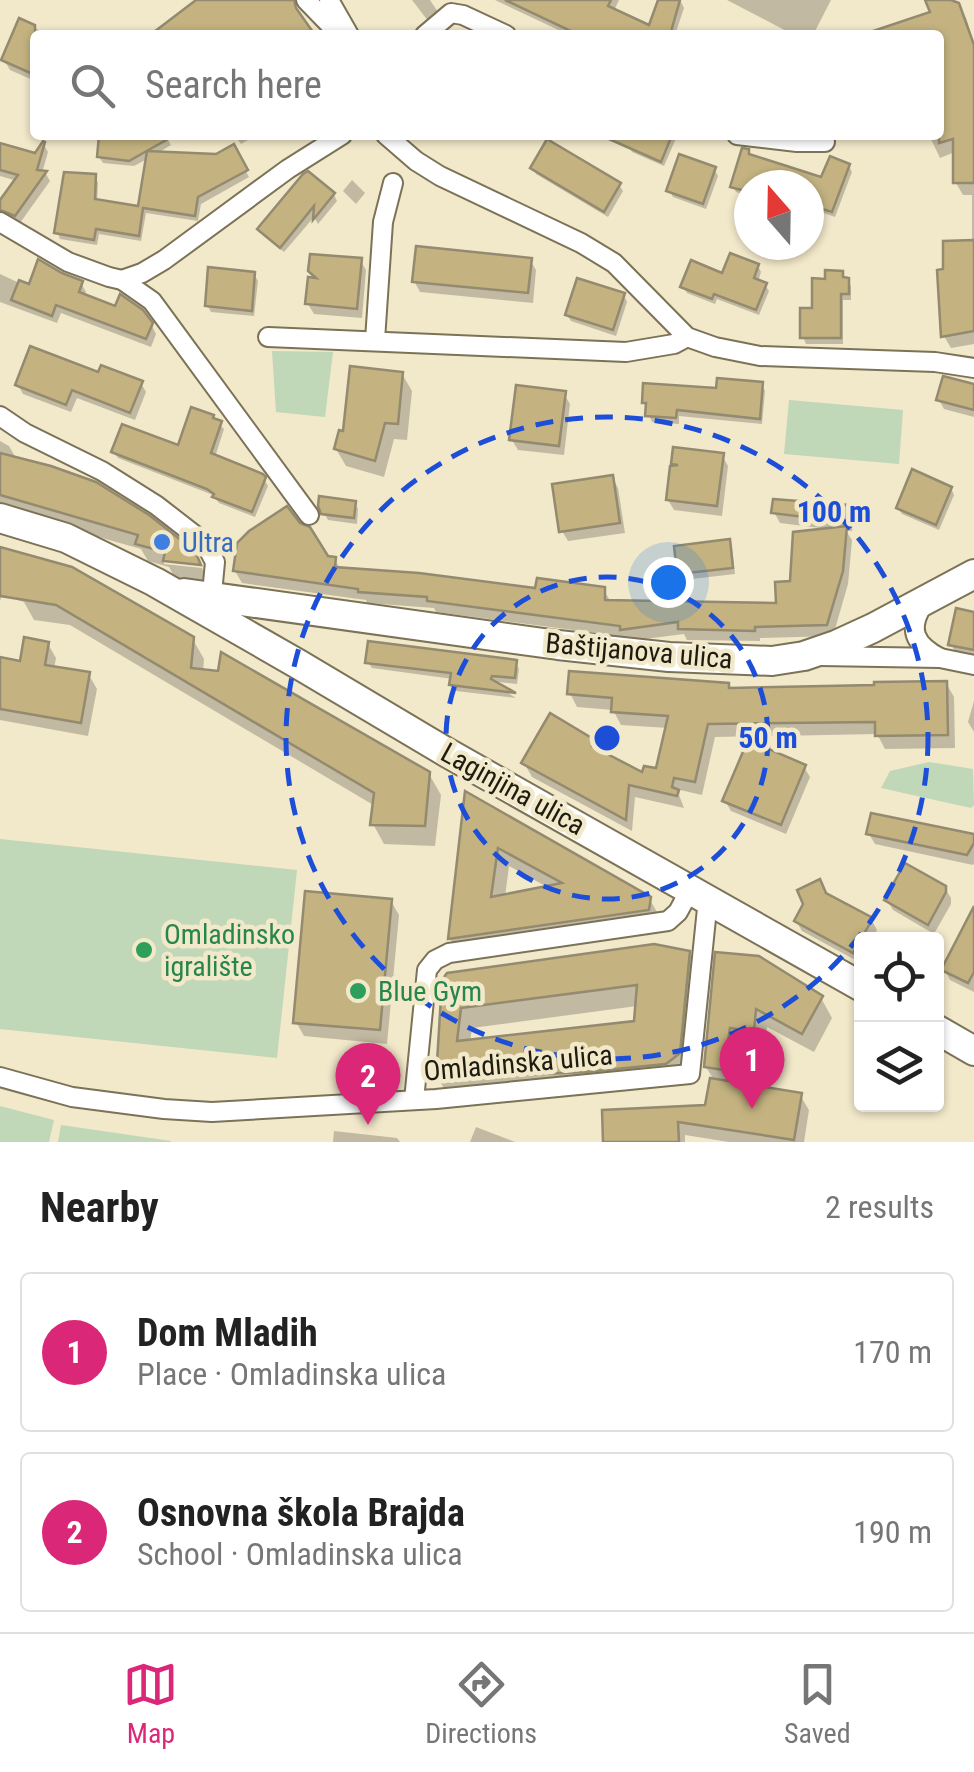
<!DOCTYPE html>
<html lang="en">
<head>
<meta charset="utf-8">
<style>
  body { margin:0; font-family:"Roboto Condensed",sans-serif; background:#f2f2f2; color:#222 }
  .controls { position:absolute; right:30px; bottom:30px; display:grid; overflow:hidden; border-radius:10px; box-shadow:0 2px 8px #0004 }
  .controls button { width:90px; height:90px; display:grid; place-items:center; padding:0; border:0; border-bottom:2px solid #e0e0e0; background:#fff; color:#222; font:50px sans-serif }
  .compass { position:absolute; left:734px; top:170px; width:90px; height:90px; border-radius:50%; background:#fff; box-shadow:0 2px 8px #0004; rotate:340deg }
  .you { position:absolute; left:668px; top:582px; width:35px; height:35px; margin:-25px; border:8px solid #fff; border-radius:50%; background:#1a73e8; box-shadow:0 0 0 15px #1a73e833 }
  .badge { display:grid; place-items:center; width:65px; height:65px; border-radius:50%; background:#db2777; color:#fff; font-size:32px; font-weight:700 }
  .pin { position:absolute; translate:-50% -82px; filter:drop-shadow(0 2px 5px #0008) }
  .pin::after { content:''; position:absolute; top:52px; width:35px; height:30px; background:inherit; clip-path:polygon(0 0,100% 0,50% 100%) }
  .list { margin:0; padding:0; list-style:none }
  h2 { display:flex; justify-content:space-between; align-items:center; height:130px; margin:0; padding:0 40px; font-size:42px }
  h2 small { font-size:32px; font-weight:400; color:#767676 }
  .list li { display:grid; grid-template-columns:65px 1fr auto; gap:30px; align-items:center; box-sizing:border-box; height:160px; margin:0 20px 20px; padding:0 20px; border:2px solid #e0e0e0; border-radius:10px }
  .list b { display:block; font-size:38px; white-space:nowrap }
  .list p { margin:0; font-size:32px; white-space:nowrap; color:#767676 }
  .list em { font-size:32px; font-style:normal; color:#767676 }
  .icon { flex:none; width:55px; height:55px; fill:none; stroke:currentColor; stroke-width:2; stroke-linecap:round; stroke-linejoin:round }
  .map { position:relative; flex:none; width:974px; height:1142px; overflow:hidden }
  .search { position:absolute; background:#fff; box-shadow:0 2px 8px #0004; left:30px; right:30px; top:30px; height:110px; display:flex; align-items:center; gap:25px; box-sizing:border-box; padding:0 35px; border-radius:10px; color:#767676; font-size:38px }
  .sheet { height:490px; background:#fff }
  nav { display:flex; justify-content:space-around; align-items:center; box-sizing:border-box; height:140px; border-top:2px solid #e0e0e0; background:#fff; font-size:28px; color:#767676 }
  nav a { display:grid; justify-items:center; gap:5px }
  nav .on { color:#db2777 }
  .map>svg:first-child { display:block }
</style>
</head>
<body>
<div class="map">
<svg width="974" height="1142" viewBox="0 0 974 1142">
  <rect width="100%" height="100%" fill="#f2e8ca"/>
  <g fill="#c0d7b8">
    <polygon points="272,351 333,352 325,417 276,412"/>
    <polygon points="789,400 903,410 899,464 784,454"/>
    <polygon points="929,762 973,769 974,805 971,808 881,788 890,771"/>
    <polygon points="0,839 297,870 277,1058 0,1029"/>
    <polygon points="0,1106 54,1120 49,1142 0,1142"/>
    <polygon points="61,1125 171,1141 171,1142 58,1142"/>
  </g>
  <g fill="#0003" fill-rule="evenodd">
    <polygon points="412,0 430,0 442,18 432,26"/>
    <polygon points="495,0 619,0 614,11 651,29 660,0 680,0 684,8 675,35 569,35"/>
    <polygon points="727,0 831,0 813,35 794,35"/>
    <polygon points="931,0 944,0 958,5 966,18 974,43 974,344 951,348 944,336 945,272 972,243 972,195 963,195 956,183 955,152 940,158 929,135 939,135 939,35 895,35 933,13"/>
    <polygon points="20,22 51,35 35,35 35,81 10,70 4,60"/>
    <polygon points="102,135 168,140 171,145 156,154 216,157 233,148 249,177 201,204 198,221 146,213 141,241 99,234 97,245 60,239 57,232 95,177 98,183 97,202 140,209 149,158 134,166 103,163 99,157"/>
    <polygon points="234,135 257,135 241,144"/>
    <polygon points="595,135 677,135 677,136 664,166 632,152 630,148"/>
    <polygon points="44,145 48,152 42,173 46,174 50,181 20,223 2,215 0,211 0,205 17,181 0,176 0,146 36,156"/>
    <polygon points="849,166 852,172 835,217 809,208 809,185 749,185 749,196 736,192 733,186 785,177 823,180"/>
    <polygon points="533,168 619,185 623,191 608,217 536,174"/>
    <polygon points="714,169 718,176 706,209 673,197 669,190"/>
    <polygon points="352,180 365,193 356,204 343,191"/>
    <polygon points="334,195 337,201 318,224 314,217 284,252 264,236 260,229"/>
    <polygon points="360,260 366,270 362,318 314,314 308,304 316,280 311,271"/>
    <polygon points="530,260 536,270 533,303 420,292 414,281"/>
    <polygon points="758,266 761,272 758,282 765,285 769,291 759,315 717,299 715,304 687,293 683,287"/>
    <polygon points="842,273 851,286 851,300 843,300 843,344 806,344 803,337 827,281"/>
    <polygon points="0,274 30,288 81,283 86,292 84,297 151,324 156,334 151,347 61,313 57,323 0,302"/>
    <polygon points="254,274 258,281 254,316 211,312 207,305"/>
    <polygon points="624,295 627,302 616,336 571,321 567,315"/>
    <polygon points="402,374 412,391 407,440 394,439 384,477 346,466 336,449 345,434"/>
    <polygon points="99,375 141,383 146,392 135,420 77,398 71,412 23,394 18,385"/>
    <polygon points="762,385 765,391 762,424 679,416 679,424 652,422 644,402"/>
    <polygon points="974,387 974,417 944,409 939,400"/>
    <polygon points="564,394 570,404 564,455 518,450 512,440"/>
    <polygon points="212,417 224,429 215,457 262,476 268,486 255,517 219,503 213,495 118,458 114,452 180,449"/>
    <polygon points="0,441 9,446 17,460 193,553 164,559 164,564 202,568 208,582 175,578 169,567 148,561 141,549 0,509"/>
    <polygon points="722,455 728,466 722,516 674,510 668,500 676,468 673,463"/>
    <polygon points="612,477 618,488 625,533 568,541 562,531"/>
    <polygon points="951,488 954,495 939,530 902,514 898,508"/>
    <polygon points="355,503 358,509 357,524 328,520 324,513"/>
    <polygon points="847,507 853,517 852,531 846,531 852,540 848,584 833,636 760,638 760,641 687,640 684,634 629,641 627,637 436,612 434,608 367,603 366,600 242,583 235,571 327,558 335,560 341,570 538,591 603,589 611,602 778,606 828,529 780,523 774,512"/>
    <polygon points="729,542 732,548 735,574 683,580 680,574"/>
    <polygon points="0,549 192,638 204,659 203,672 429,774 441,795 435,846 384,844 373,824 375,806 70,625 34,620 24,602 2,595 0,601"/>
    <polygon points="974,615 974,658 957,655 951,644"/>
    <polygon points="48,644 56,658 54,669 89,675 97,689 88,736 0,720 0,660 22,664"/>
    <polygon points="368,662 515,662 519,669 517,684 489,681 516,698 456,691 452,685 453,679 372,668"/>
    <polygon points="946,683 954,697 955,748 885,749 877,734 715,737 702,795 680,790 679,795 684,808 635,797 632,831 532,777 524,763 593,741 600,752 644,775 658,771 668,728 621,725 613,710 577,707 570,693 728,686 731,690"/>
    <polygon points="974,701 974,732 968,722"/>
    <polygon points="804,767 810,777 786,834 731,811 725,801"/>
    <path d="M467,795L649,898L661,919L462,959L450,939ZM509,866L549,888L505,897Z"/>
    <polygon points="869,834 974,837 974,863 973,865 875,844"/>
    <polygon points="944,887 951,898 951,904 934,934 893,910 887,900"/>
    <polygon points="827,896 871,919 877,930 872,939 862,939 862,958 859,962 802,931 796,921"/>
    <polygon points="391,901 399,915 387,1044 304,1036 296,1022"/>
    <polygon points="974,925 974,992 950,980 944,969"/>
    <path d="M689,953L700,974L690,1074L450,1099L438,1078L444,981ZM637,1006L636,1024L470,1042L472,1028Z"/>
    <polygon points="717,954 821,998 832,1018 814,1052 767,1027 765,1051 741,1047 736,1085 800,1095 809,1110 804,1142 729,1142 685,1135 685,1142 606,1142 708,1108 715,1082 706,1067"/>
    <polygon points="476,1127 515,1142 470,1142"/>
    <polygon points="334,1131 397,1138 400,1142 333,1142"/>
  </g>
  <g fill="#c4b381" stroke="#938a6f" stroke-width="2.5" fill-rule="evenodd">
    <polygon points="196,0 294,0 296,8 315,35 150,35"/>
    <polygon points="505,0 611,0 608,6 649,25 658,0 680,0 670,35 579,35"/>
    <polygon points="925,0 951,0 959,3 974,45 974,183 953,183 953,139 939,143 939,35 871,35 870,32 930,12"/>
    <polygon points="19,18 35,25 35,75 1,60"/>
    <polygon points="99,135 175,135 129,161 97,157"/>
    <polygon points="600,135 672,135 661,162"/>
    <polygon points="547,139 621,183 604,212 530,168"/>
    <polygon points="43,141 45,142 37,170 47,171 15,216 0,210 0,200 18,175 0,170 0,143 35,153"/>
    <polygon points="234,144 248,170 198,197 195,216 143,208 139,236 96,229 94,240 54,233 64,172 96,174 95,199 138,206 147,151 216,154"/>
    <polygon points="742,148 749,149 749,154 821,177 830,156 850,164 832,212 809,205 809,185 749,185 749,192 730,187"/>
    <polygon points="679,154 716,167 703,204 666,191"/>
    <polygon points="308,171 335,193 313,220 314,206 280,248 257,229 303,174"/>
    <polygon points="974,240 974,331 941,337 937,270 943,269 943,241"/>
    <polygon points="416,246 532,258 528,293 412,282"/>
    <polygon points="730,253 759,264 754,278 767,283 756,310 714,294 712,299 680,287 691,260 722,273"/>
    <polygon points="310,254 362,258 357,309 305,304 308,277 316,278 308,271"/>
    <polygon points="38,259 62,273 83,281 79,292 115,306 120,294 143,310 153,323 146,339 56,305 52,316 11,300 19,280 29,284"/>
    <polygon points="208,267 255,272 252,311 205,306"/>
    <polygon points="825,270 843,271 843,277 849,278 849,294 841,294 841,338 800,338 800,308 812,308 812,278 825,279"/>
    <polygon points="577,278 625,293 613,330 565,315"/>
    <polygon points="30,346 98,372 101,365 143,381 130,413 72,390 66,405 15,385"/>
    <polygon points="350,366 403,372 398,424 385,423 375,461 334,449 339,430 343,431"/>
    <polygon points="943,376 974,384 974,410 936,400"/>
    <polygon points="717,378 763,382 760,419 677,410 676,418 645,416 646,403 642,403 643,383 716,388"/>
    <polygon points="516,385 566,391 559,446 509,440"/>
    <polygon points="191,407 214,415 213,418 222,421 211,453 263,474 266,477 252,512 212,497 214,494 207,489 111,452 122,424 178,445"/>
    <polygon points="673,447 724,453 717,506 666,500 670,466 678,465 671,464"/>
    <polygon points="0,453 51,466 96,482 149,515 195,551 201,565 163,561 165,552 135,544 138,535 0,495"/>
    <polygon points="912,469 952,487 936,525 896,508"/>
    <polygon points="613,475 620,523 559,532 552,484"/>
    <polygon points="319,496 356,501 354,518 321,514 318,506"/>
    <polygon points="773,499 848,505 847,522 771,513"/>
    <polygon points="287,506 300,523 310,527 328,556 336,557 335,567 419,573 535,588 537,578 605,587 605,600 776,603 775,582 790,581 793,532 847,526 843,571 827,625 755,627 755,631 678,629 678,622 620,630 620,626 427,601 427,597 358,592 358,589 233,571 237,543 249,531"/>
    <polygon points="730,539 733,568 677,574 674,546"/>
    <polygon points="0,547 72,567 194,637 191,668 218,671 221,652 430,772 425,826 370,825 374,793 56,605 0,596"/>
    <polygon points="956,608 974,612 974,650 948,645"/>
    <polygon points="24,637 49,642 45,665 90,672 81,723 0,709 0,657 20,661"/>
    <polygon points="368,641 517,660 515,678 492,676 491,679 516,693 449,685 451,673 365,663"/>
    <polygon points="569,671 729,683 729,688 874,685 874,682 947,681 948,735 875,736 875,722 708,724 695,782 674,778 672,787 679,790 677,796 629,785 626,820 521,763 550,713 595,740 592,746 642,772 644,766 656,768 668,716 611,712 612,698 567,694"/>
    <polygon points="748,740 806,765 781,825 722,801"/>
    <path d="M465,791L651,897L649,910L448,939ZM498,848L562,883L491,897Z"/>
    <polygon points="871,813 974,834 974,843 967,855 866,834"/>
    <polygon points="905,863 946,886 946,892 928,925 884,900"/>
    <polygon points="820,879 826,893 873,918 853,953 794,921 803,904 797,890"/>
    <polygon points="305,891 392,899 380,1030 293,1023"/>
    <polygon points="974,906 974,972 968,983 941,970"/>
    <path d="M654,944L690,951L680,1053L666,1064L585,1072L436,1079L442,980L447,973ZM637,985L634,1021L457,1041L461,1008Z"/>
    <polygon points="715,952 759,956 823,996 802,1034 756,1009 754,1032 730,1028 724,1070 704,1067"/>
    <polygon points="710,1078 802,1093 794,1140 678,1122 679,1142 603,1142 602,1110 705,1105"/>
  </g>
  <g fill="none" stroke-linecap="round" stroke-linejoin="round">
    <g stroke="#7b7257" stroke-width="22">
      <g id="minor">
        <polyline points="306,0 340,35"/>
        <polyline points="329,0 349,35"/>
        <polyline points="425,35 451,13 463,15 506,35"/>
        <polyline points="386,135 416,161 440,176 581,243 614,263 687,337 715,347 760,356 935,362 974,368"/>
        <polyline points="737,135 797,142 825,142"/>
        <polyline points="0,222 68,262 109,277 122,280 152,301 309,515"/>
        <polyline points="122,280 142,273 164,260 288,169 342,135"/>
        <polyline points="268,337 626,352 674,344 687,337"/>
        <polyline points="375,340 383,222 393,183"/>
        <polyline points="0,416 25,433 102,471 156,505 205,543 215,562 211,604"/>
        <path d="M924,603C907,629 914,644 940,658"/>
        <polyline points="820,656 940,658 974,665"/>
        <polyline points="0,1077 72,1097 164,1109 212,1112 436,1099 690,1074 708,899"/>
        <polyline points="414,1100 427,970 435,960 449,953 668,921 678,912 691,888"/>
      </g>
    </g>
    <g stroke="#7b7257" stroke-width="32">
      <g id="secondary">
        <polyline points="0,518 66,538 155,582 298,664 446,752 862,987"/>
        <polyline points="184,593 558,645 669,657 772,661 804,656 836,645 873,628 974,574"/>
        <polyline points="936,1029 974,1051"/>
      </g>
    </g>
    <use href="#minor" stroke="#fff" stroke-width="18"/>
    <use href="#secondary" stroke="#fff" stroke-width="28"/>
  </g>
  <g fill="none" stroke="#1d4ed8" stroke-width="5" stroke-dasharray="18 12">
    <circle cx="607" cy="738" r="161"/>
    <circle cx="607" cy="738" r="321"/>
  </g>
  <circle fill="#3f7fe0" stroke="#f2e8ca" stroke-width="4" cx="162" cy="542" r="10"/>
  <g fill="#2e9e5b" stroke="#f2e8ca" stroke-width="4">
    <circle cx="144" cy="950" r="10"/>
    <circle cx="358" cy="991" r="10"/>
  </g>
  <g text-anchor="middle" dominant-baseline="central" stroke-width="9" stroke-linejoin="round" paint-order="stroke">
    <g font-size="28" fill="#366cbe" stroke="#f2e8ca" text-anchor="start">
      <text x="182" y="542">Ultra</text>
    </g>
    <g font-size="28" fill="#1e1b10" stroke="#f2e8ca">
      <text transform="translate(639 651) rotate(5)">Baštijanova ulica</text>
      <text transform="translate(513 789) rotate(29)">Laginjina ulica</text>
      <text transform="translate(518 1063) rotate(-5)">Omladinska ulica</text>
    </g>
    <g font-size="28" fill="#27864d" stroke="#f2e8ca" text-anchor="start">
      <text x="164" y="934">Omladinsko<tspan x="164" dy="32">igralište</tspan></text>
      <text x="378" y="991">Blue Gym</text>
    </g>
  </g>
  <circle cx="607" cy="738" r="15" fill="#1d4ed8" stroke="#f2e8ca" stroke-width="5"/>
  <g font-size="30" text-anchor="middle" font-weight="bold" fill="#1d4ed8" stroke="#f2e8ca" stroke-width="9" stroke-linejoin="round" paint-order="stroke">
    <text x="834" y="522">100 m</text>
    <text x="768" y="748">50 m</text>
  </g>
</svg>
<div class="controls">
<button><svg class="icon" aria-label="locate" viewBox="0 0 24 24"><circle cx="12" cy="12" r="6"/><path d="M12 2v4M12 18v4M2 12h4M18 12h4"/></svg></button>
<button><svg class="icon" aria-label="layers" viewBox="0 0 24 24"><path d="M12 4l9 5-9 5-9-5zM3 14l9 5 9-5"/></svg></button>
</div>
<svg class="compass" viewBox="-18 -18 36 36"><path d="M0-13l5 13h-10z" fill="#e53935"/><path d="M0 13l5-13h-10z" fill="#767676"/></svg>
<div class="you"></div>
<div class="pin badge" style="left:752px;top:1109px">1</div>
<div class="pin badge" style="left:368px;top:1125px">2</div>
<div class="search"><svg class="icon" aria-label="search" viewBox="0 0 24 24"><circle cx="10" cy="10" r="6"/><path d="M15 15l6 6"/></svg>Search here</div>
</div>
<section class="sheet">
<h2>Nearby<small>2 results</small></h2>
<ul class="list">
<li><span class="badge">1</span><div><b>Dom Mladih</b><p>Place · Omladinska ulica</p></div><em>170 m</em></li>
<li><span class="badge">2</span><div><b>Osnovna škola Brajda</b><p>School · Omladinska ulica</p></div><em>190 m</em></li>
</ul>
</section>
<nav>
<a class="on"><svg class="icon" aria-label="map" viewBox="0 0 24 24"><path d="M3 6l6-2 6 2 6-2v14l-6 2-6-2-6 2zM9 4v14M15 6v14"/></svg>Map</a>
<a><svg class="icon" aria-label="directions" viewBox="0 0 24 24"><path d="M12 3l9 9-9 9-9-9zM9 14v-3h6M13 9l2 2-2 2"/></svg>Directions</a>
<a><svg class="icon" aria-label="saved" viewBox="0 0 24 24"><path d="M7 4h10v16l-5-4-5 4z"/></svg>Saved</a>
</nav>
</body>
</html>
